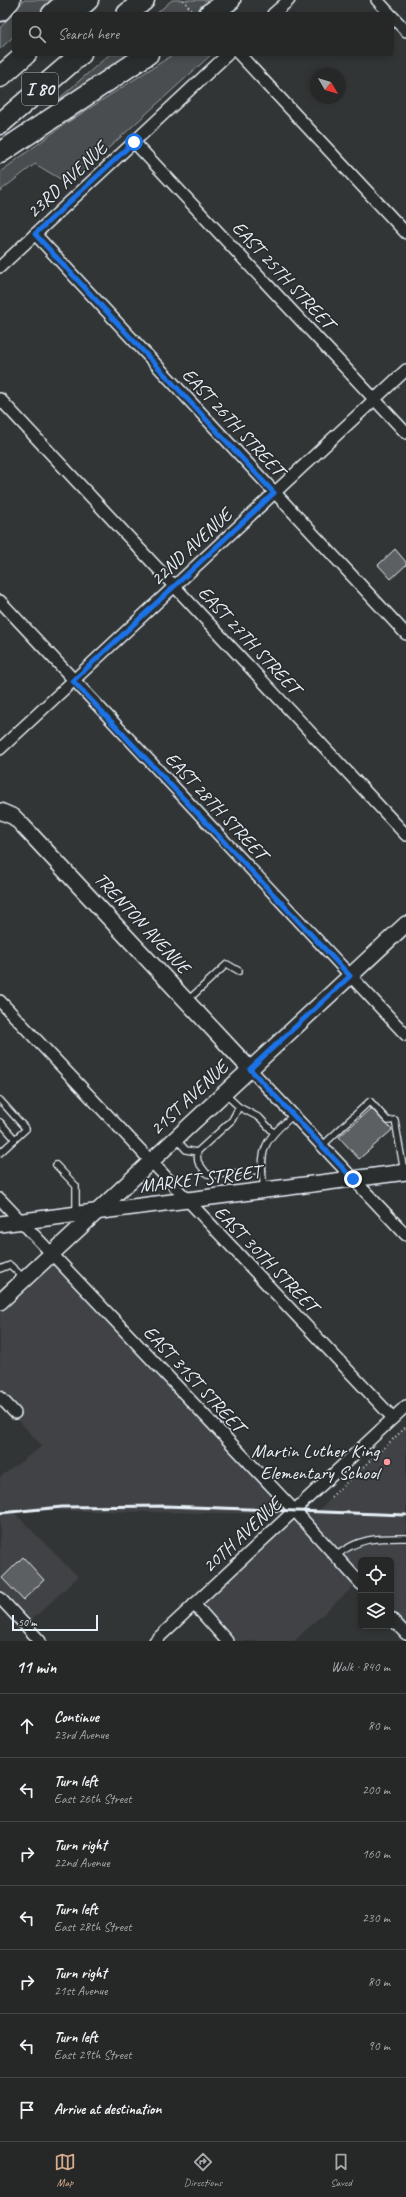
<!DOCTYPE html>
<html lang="en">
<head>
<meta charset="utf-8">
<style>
  body { margin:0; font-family:Caveat,sans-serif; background:#323434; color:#f1f3f6 }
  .controls { position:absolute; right:12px; bottom:12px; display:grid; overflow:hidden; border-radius:6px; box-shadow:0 2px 6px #0003 }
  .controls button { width:36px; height:36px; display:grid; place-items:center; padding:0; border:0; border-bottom:1px solid #424445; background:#262828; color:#f1f3f6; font:20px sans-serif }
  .compass { position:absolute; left:310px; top:68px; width:36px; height:36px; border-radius:50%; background:#262828; box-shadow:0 2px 6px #0003; rotate:128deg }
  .scale { position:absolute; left:12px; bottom:10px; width:86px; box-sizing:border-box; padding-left:4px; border:2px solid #e8f1f8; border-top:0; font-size:11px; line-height:14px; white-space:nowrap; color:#e8f1f8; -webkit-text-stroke:3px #2a2d2e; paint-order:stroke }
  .stop { position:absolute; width:12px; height:12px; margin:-9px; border:3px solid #1a73e8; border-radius:50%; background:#fff }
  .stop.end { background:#1a73e8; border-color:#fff; box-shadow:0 1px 4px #0008 }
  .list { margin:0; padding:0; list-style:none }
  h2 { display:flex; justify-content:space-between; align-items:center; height:52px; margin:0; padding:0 16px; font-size:17px }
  h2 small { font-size:13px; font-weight:400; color:#a4a6a8 }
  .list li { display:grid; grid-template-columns:26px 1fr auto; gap:12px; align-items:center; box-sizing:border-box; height:64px; padding:0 16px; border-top:1px solid #424445 }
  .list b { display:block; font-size:15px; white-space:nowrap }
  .list p { margin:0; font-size:13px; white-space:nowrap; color:#a4a6a8 }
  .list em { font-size:13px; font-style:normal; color:#a4a6a8 }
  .icon { flex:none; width:22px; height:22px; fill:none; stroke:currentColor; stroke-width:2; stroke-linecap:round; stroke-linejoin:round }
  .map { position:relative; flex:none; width:406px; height:1641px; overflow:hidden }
  .search { position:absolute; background:#262828; box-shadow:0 2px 6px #0003; left:12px; right:12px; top:12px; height:44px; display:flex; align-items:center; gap:10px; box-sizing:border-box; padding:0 14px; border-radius:6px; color:#a4a6a8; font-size:15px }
  .sheet { height:500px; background:#262828 }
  nav { display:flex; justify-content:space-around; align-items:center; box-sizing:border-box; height:56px; border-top:1px solid #424445; background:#262828; font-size:11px; color:#a4a6a8 }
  nav a { display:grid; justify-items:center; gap:2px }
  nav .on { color:#d6ab8b }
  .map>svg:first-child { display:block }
</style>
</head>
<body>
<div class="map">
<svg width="406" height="1641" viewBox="0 0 406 1641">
  <rect width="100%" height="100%" fill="#323536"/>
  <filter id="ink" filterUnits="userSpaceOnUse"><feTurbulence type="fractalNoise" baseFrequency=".025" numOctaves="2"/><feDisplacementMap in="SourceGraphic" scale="8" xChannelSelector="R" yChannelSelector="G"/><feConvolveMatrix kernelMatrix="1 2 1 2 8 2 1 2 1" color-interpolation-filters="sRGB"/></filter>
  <g filter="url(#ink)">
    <polygon fill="#3f4244" points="51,1255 293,1509 319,1510 406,1427 406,1637 391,1622 391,1560 361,1560 361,1591 355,1585 294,1641 221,1641 190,1607 286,1514 12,1510 78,1577 24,1627 0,1603 0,1477 42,1446 0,1400 0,1302"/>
    <g fill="#494d4f" stroke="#989fa4">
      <polygon points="24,0 53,0 38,14 14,14 14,36 0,49 0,28"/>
      <polygon points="172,0 223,0 202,14 156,14"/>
      <polygon points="110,54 141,54 31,123"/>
      <polygon points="174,54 212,54 69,184 35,164 0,191 0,172 65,124"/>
    </g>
    <g fill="#5c6063" stroke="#e8f1f8">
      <polygon points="395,549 406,562 406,565 391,579 378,565"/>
      <polygon points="371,1108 392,1130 359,1159 339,1137"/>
      <polygon points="23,1557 44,1580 23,1600 2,1578"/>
    </g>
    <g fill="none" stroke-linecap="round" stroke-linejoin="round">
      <g stroke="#e8f1f8" stroke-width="8">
        <g id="lane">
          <polyline points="187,1001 227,964 239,971"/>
          <polyline points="224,1093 239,1107 260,1118 273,1132"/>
          <polyline points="0,1100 26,1129 0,1153"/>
          <polyline points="0,1122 15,1139"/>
          <polyline points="176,1139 186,1150 197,1152 232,1120 239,1107"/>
          <polyline points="322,1146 370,1101 388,1121 395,1120 404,1172"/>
          <polyline points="197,1152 198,1162 207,1174 215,1175 262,1170"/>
          <polyline points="56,1165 76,1186 76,1213"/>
          <path d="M264,1189C259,1150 263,1140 294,1115"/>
          <polyline points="0,1269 10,1265 24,1278"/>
          <path d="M336,1556C359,1537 378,1538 406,1538"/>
        </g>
      </g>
      <g stroke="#e8f1f8" stroke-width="14">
        <g id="street">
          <polyline points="377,0 390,14"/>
          <polyline points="273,14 289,0"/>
          <polyline points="392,16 406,31"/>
          <polyline points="239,54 406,233"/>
          <polyline points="134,142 406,433"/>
          <polyline points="35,234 406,634"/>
          <polyline points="0,267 228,54"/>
          <polyline points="0,399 406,835"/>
          <polyline points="0,601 406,1035"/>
          <polyline points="0,749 406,370"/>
          <polyline points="0,1001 393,1418"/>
          <polyline points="250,1069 406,1235"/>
          <polyline points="0,1199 295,1511 361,1584"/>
          <polyline points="0,1397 15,1413"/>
          <polyline points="0,1598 40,1641"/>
          <polyline points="194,1604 227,1641"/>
          <polyline points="391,1618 406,1634"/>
          <polyline points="155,1641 406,1406"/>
        </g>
      </g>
      <g stroke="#e8f1f8" stroke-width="18">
        <g id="secondary">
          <polyline points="0,811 14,817 23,826 250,1069"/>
          <polyline points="0,1224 406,1172"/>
          <polyline points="0,1302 406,924"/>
        </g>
      </g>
      <g stroke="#e8f1f8" stroke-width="23">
        <g id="highway">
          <polyline points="0,11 10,0"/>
          <polyline points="52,14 68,0"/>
          <polyline points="72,14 88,0"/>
          <polyline points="127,14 144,0"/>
          <polyline points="209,14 230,0"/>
          <polyline points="0,77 26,54"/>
          <polyline points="0,124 81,54"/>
          <polyline points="0,153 148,54"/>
        </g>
      </g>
      <g stroke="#e8f1f8" stroke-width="2" stroke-dasharray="1 3" stroke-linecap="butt">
        <polyline points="183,0 194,13"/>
        <polyline points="331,1497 406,1427"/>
      </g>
      <use href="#lane" stroke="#2a2d2e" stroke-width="5.5"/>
      <use href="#street" stroke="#2a2d2e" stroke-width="11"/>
      <use href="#secondary" stroke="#2a2d2e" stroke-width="15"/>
      <use href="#highway" stroke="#2a2d2e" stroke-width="20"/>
      <polyline stroke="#e8f1f8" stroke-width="3" points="0,1513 62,1507 165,1506 406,1515"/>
    </g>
  </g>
  <g fill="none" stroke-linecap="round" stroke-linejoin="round" filter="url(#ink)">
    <polyline stroke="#1a73e8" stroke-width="5" points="134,142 35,234 274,493 73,681 350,976 250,1069 353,1179"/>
  </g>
  <circle fill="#ff9aa2" stroke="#2a2d2e" stroke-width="1.5" cx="387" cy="1462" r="4"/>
  <g text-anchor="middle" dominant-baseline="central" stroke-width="3.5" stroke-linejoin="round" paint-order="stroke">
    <rect fill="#2a2d2e" stroke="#afb6bb" stroke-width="1" x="22" y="73" width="36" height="32" rx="3"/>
    <g font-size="18" font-weight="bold" fill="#e8f1f8">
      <text x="40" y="89">I 80</text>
    </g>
    <g font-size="19" fill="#e8f1f8" stroke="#2a2d2e">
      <text transform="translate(67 180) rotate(-43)">23RD AVENUE</text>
      <text transform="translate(283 275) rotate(47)">EAST 25TH STREET</text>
      <text transform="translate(233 422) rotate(47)">EAST 26TH STREET</text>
      <text transform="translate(191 547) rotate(-43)">22ND AVENUE</text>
      <text transform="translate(249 640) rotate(47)">EAST 27TH STREET</text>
      <text transform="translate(216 806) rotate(47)">EAST 28TH STREET</text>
      <text transform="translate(142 923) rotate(47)">TRENTON AVENUE</text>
      <text transform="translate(189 1098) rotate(-43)">21ST AVENUE</text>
      <text transform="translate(200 1179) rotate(-7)">MARKET STREET</text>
      <text transform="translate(266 1259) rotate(46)">EAST 30TH STREET</text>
      <text transform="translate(194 1379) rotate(47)">EAST 31ST STREET</text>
      <text transform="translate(242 1535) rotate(-43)">20TH AVENUE</text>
    </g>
    <g font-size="19" fill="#e8f1f8" stroke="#2a2d2e" text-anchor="end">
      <text x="379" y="1451">Martin Luther King<tspan x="379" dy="22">Elementary School</tspan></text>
    </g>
  </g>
</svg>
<div class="controls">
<button><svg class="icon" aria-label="locate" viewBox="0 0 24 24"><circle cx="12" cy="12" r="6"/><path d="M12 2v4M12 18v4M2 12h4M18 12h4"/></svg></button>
<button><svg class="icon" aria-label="layers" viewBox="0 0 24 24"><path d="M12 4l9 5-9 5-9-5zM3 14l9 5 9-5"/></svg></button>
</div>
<svg class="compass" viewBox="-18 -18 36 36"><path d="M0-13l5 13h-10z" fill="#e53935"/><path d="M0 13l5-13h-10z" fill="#a4a6a8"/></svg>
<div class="scale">50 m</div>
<div class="stop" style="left:134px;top:142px"></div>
<div class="stop end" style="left:353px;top:1179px"></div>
<div class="search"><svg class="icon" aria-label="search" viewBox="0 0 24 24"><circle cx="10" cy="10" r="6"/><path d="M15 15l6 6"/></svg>Search here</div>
</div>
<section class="sheet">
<h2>11 min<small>Walk · 840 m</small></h2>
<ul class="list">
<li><svg class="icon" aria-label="ahead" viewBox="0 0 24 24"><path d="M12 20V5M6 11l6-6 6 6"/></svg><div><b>Continue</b><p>23rd Avenue</p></div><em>80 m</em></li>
<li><svg class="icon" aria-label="left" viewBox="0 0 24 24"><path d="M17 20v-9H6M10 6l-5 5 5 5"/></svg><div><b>Turn left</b><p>East 26th Street</p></div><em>200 m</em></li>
<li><svg class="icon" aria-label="right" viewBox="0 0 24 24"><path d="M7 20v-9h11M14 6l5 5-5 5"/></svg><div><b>Turn right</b><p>22nd Avenue</p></div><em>160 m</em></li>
<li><svg class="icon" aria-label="left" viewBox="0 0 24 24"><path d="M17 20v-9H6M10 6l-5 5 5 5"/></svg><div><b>Turn left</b><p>East 28th Street</p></div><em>230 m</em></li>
<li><svg class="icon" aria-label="right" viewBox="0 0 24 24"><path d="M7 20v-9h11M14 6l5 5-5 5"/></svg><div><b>Turn right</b><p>21st Avenue</p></div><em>80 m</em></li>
<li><svg class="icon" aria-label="left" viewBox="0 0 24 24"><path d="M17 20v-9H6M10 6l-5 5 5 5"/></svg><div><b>Turn left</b><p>East 29th Street</p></div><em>90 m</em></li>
<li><svg class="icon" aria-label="arrive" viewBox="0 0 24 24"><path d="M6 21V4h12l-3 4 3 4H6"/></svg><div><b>Arrive at destination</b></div></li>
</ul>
</section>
<nav>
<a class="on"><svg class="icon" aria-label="map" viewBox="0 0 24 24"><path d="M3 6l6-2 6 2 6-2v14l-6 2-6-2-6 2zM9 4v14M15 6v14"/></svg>Map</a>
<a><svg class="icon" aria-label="directions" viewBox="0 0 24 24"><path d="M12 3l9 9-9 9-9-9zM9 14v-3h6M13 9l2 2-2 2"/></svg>Directions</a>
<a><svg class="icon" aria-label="saved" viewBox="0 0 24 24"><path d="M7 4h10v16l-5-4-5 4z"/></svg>Saved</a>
</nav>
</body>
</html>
